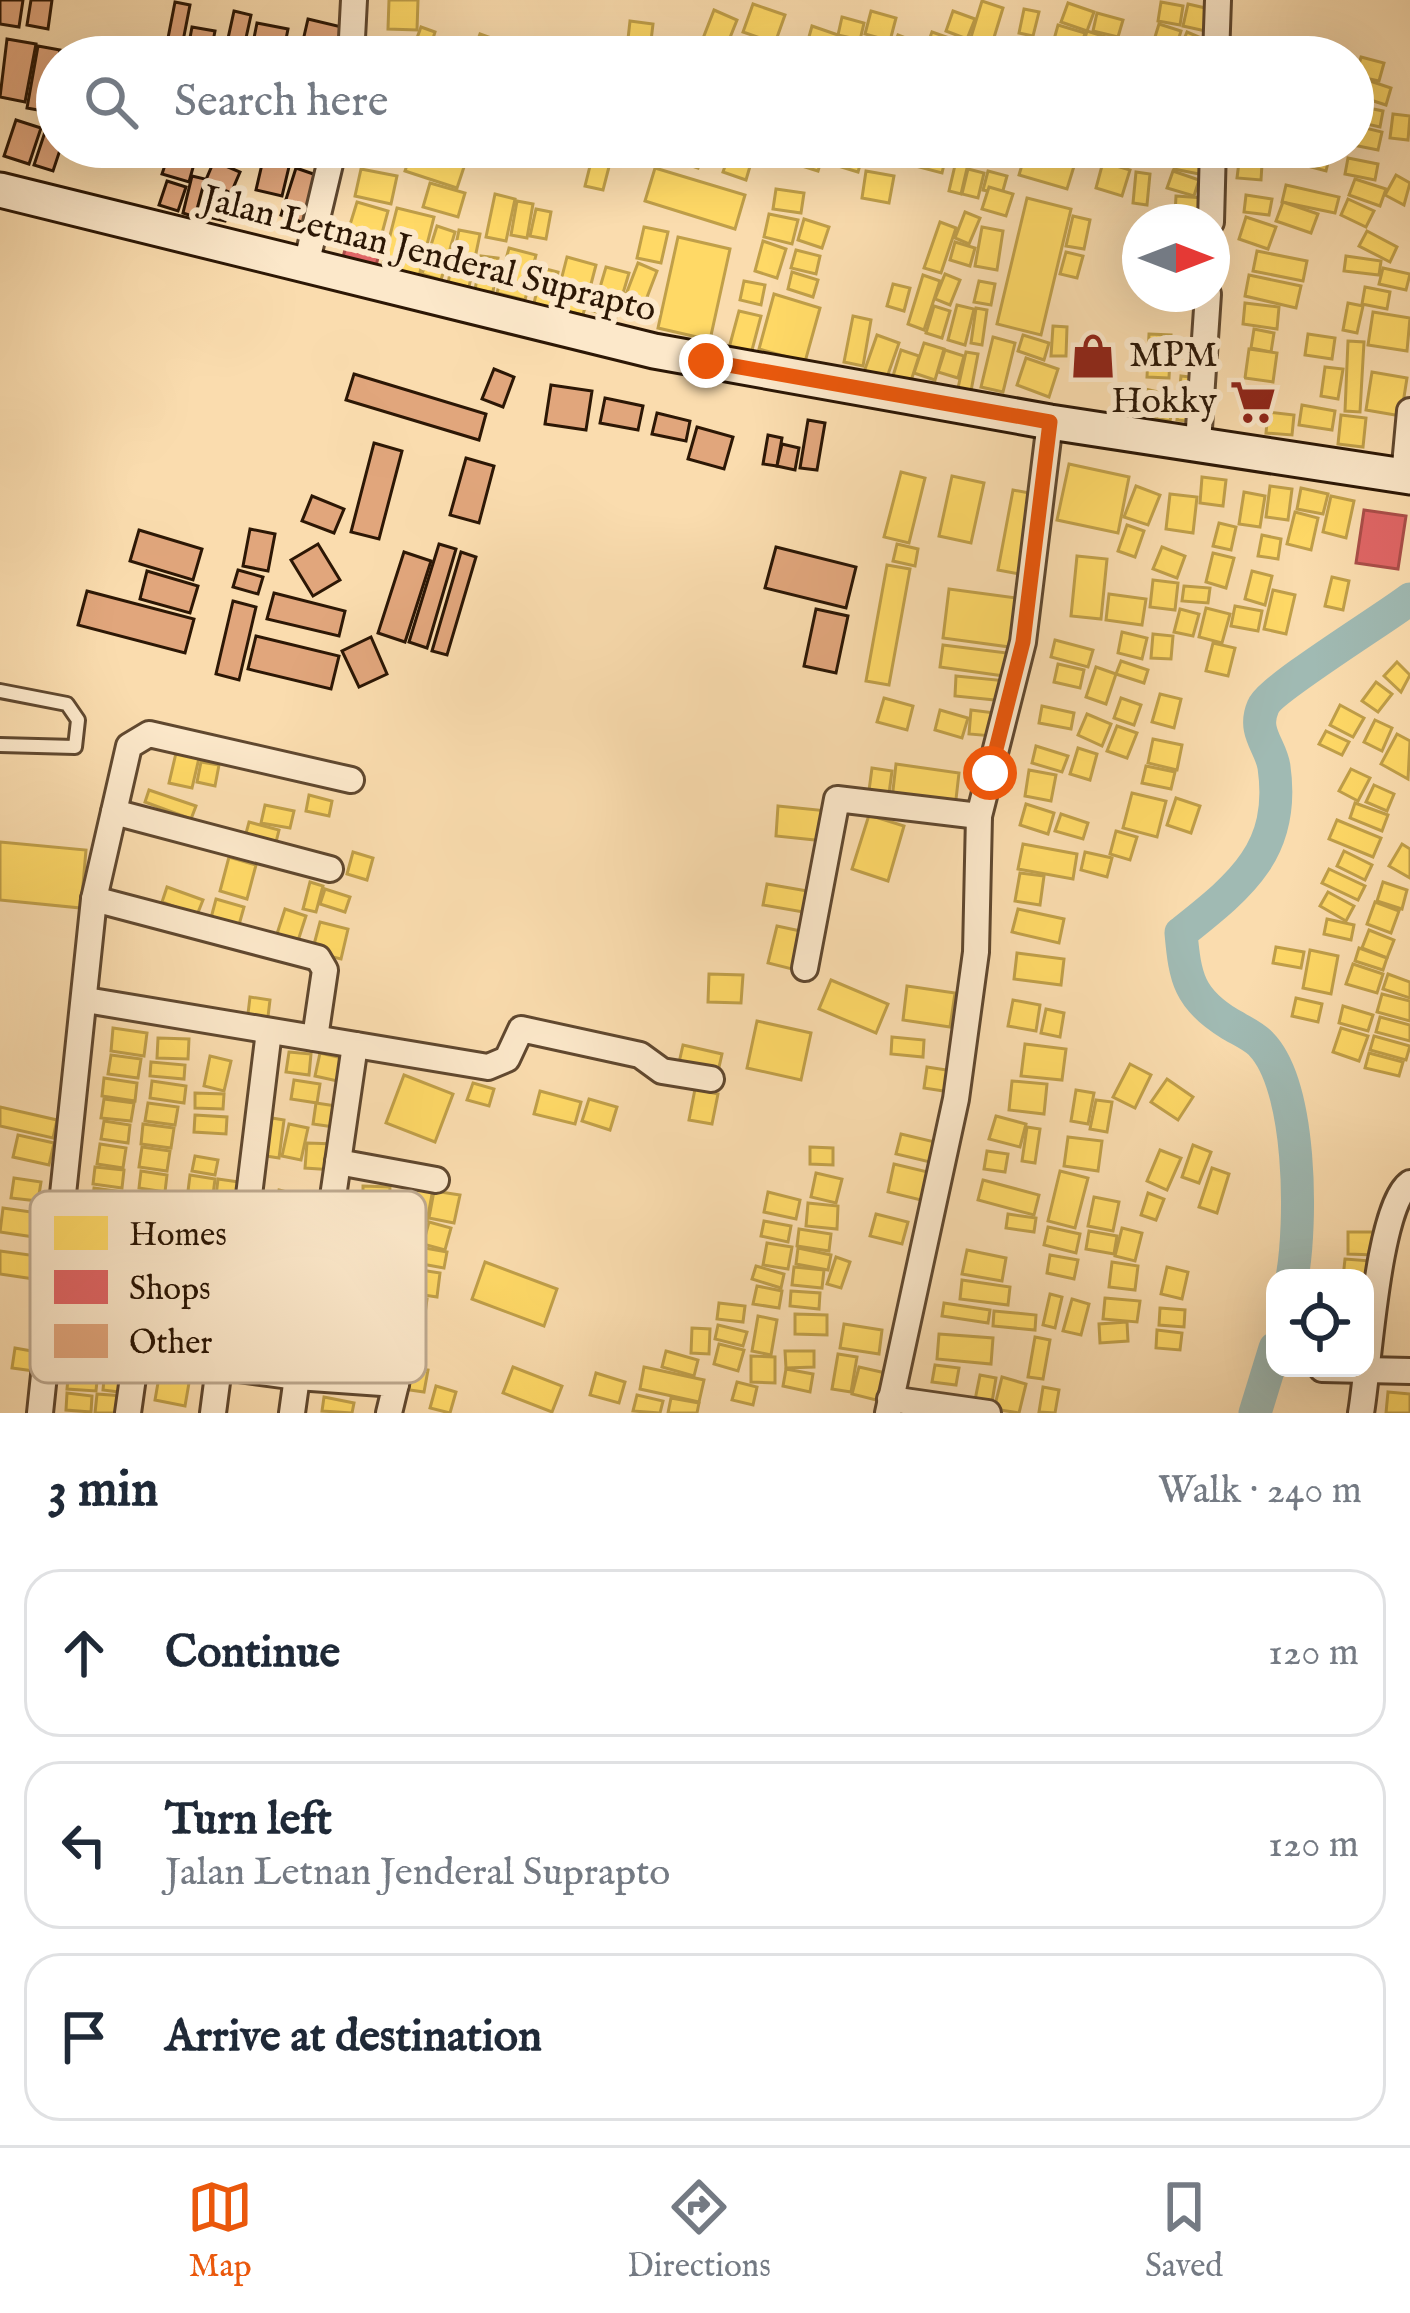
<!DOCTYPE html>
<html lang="en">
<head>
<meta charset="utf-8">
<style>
  body { margin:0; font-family:"IM FELL English",serif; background:#f2f2f3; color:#1f2937 }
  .controls { position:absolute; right:36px; bottom:36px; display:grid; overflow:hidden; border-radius:24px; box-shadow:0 12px 48px #0002 }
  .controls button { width:108px; height:108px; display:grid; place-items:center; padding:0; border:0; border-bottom:3px solid #e0e1e3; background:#fff; color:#1f2937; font:60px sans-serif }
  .compass { position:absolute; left:1122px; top:204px; width:108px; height:108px; border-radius:50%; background:#fff; box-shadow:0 12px 48px #0002; rotate:90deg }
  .stop { position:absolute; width:36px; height:36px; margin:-27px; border:9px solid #ea580c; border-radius:50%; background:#fff }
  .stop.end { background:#ea580c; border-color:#fff; box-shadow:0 3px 12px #0008 }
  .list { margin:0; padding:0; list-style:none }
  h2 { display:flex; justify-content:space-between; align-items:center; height:156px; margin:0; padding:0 48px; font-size:51px }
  h2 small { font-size:39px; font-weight:400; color:#747a83 }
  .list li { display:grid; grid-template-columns:78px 1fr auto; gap:36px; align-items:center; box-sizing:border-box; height:168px; margin:0 24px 24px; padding:0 24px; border:3px solid #e0e1e3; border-radius:36px }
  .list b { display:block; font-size:45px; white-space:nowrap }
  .list p { margin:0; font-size:39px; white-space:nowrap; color:#747a83 }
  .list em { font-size:39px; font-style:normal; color:#747a83 }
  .icon { flex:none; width:66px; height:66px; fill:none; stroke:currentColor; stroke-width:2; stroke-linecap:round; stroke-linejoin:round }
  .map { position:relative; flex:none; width:1410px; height:1413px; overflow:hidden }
  .search { position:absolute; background:#fff; box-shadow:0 12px 48px #0002; left:36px; right:36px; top:36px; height:132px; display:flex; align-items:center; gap:30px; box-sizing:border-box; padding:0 42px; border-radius:66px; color:#747a83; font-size:45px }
  .sheet { height:732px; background:#fff }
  nav { display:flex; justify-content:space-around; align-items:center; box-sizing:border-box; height:168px; border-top:3px solid #e0e1e3; background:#fff; font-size:33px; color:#747a83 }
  nav a { display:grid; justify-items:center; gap:6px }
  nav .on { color:#ea580c }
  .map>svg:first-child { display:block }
</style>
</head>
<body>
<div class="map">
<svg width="1410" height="1413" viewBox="0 0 1410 1413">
  <rect width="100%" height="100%" fill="#fadcae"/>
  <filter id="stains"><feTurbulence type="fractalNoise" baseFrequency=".00167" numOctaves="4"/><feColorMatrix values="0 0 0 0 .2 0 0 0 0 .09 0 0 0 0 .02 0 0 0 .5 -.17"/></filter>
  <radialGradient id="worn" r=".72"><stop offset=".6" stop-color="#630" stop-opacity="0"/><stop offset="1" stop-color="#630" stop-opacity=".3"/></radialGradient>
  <g fill="#ffd966" stroke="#c09f49" stroke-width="3">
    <polygon points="389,0 418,0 417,30 388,29"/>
    <polygon points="982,1 1003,8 992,44 971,37"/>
    <polygon points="1161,2 1183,6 1180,25 1158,21"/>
    <polygon points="1068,3 1094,12 1087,31 1061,22"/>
    <polygon points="753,4 785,15 775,43 743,32"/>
    <polygon points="1188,4 1214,10 1210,32 1183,26"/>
    <polygon points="1024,9 1039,12 1033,36 1019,33"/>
    <polygon points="714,10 737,20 725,50 702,41"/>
    <polygon points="871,11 896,18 890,41 865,34"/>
    <polygon points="953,11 975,19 967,39 946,31"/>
    <polygon points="1097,13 1123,20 1118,37 1093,31"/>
    <polygon points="842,17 864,23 860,40 838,35"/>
    <polygon points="630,21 653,24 651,41 628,39"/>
    <polygon points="1159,24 1181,31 1173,57 1151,50"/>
    <polygon points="1058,25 1085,33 1080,51 1053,43"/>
    <polygon points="812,26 838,35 832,52 807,44"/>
    <polygon points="421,27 435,32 428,55 413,49"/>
    <polygon points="1087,31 1109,38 1103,57 1080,55"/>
    <polygon points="932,32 949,38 942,57 923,57"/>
    <polygon points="1187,32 1213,43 1207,57 1177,56"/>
    <polygon points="480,34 502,42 497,57 472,56"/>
    <polygon points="898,35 921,44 916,57 891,53"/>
    <polygon points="747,39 777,48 775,57 741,57"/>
    <polygon points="860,40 884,46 881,57 856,57"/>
    <polygon points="1361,57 1384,63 1379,81 1356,76"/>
    <polygon points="1364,79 1391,88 1386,105 1358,96"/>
    <polygon points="1354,105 1383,111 1380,127 1353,121"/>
    <polygon points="1393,114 1410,116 1408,140 1390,138"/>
    <polygon points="1353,125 1382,132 1378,150 1353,145"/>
    <polygon points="499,147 551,147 545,166"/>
    <polygon points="680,147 706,147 698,168 675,160"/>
    <polygon points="787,147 822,158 818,171 783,160"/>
    <polygon points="843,147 865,147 858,172 838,166"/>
    <polygon points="1241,147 1281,148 1279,162 1239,154"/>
    <polygon points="1027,148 1075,163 1067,189 1019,175"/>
    <polygon points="731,149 753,156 746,180 723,172"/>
    <polygon points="1295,149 1329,158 1326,171 1292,162"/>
    <polygon points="412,150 464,167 457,188 405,171"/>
    <polygon points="923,150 946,156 942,173 919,167"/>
    <polygon points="1178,150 1203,155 1199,174 1174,169"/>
    <polygon points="592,158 610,163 603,190 585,186"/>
    <polygon points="1348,158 1378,164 1375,180 1345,174"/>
    <polygon points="956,161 968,164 961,194 949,191"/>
    <polygon points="1103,162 1130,170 1122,196 1096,188"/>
    <polygon points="1239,162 1262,164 1261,180 1237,178"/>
    <polygon points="655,168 745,195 735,229 645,201"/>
    <polygon points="361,169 397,176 391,204 355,196"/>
    <polygon points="968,169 984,173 978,198 962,194"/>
    <polygon points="866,171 894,176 889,203 862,198"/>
    <polygon points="988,171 1007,176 1002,194 983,190"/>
    <polygon points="1173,171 1199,180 1194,196 1167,188"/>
    <polygon points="1136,172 1150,174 1147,205 1133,203"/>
    <polygon points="1396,175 1410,183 1404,205 1385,195"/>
    <polygon points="1355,179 1386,189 1380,206 1349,195"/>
    <polygon points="430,183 465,193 458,217 423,207"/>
    <polygon points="1286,185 1339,197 1335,213 1282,202"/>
    <polygon points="989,187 1013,194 1006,216 982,209"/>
    <polygon points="776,189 804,193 801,213 773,209"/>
    <polygon points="495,194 515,199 506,241 486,237"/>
    <polygon points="1246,195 1272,199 1269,215 1244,212"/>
    <polygon points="1176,196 1204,198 1203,217 1175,215"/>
    <polygon points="1027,198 1071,209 1041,335 997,324"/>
    <polygon points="1348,199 1374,211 1366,227 1341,215"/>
    <polygon points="517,201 533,204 527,238 511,235"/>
    <polygon points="357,202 388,211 381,237 349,228"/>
    <polygon points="1283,202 1318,214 1311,233 1276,221"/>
    <polygon points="397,208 434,217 419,276 382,267"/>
    <polygon points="536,209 551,212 546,239 530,236"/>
    <polygon points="965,212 980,218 969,244 955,238"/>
    <polygon points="769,214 798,220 792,244 764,237"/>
    <polygon points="1073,216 1090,220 1084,249 1066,246"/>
    <polygon points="1246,217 1276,227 1268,249 1239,239"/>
    <polygon points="804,219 829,227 822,248 798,240"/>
    <polygon points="940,222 956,228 941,273 924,268"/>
    <polygon points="437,226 455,232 441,280 422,274"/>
    <polygon points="644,227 668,232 661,263 637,258"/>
    <polygon points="982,227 1003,231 997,270 975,266"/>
    <polygon points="459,230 480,234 469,287 448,283"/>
    <polygon points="1367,231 1397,247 1390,262 1359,246"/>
    <polygon points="678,237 730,249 710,340 658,328"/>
    <polygon points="763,241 786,249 777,278 755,271"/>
    <polygon points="955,242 975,248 970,266 950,260"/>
    <polygon points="509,248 536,255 525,300 497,293"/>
    <polygon points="796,250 820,256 816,274 791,268"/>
    <polygon points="1257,251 1307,261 1303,281 1253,271"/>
    <polygon points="1066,252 1083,256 1077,278 1060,274"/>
    <polygon points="481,256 498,258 493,292 475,290"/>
    <polygon points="1346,256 1381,261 1379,275 1344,271"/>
    <polygon points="567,257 596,265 583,315 554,308"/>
    <polygon points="638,263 657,271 644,305 625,297"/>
    <polygon points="606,267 629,273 616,317 593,311"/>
    <polygon points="542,268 558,272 549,311 533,308"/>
    <polygon points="1383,268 1410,274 1406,290 1379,284"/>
    <polygon points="792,272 818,280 813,297 788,289"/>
    <polygon points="945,274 960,280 950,305 935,299"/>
    <polygon points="923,275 940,281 924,330 908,324"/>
    <polygon points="1249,275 1301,286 1296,308 1245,296"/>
    <polygon points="744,281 765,285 761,305 740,300"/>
    <polygon points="979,281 995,284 991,305 974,302"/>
    <polygon points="893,284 910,288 904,311 887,306"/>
    <polygon points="1365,287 1390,292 1387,309 1362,304"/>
    <polygon points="774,294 820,308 805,362 759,349"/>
    <polygon points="1245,303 1279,307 1277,329 1243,324"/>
    <polygon points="1348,303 1363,306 1357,333 1343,330"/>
    <polygon points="957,305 974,309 965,345 948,340"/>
    <polygon points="934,306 950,311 942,338 926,333"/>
    <polygon points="976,308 987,310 982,345 971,343"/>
    <polygon points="739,311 761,316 751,354 729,348"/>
    <polygon points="1373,312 1410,318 1407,351 1368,345"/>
    <polygon points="853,316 871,320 863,366 844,362"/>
    <polygon points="1053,326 1067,327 1066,356 1051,356"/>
    <polygon points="1254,329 1274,333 1271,352 1251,348"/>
    <polygon points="1149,334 1171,335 1169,378 1147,377"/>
    <polygon points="1308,334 1335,338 1332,359 1305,355"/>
    <polygon points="877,335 899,343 886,380 864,372"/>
    <polygon points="1023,335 1049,343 1044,360 1018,351"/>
    <polygon points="993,337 1015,343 1003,392 981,387"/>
    <polygon points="1348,341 1364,342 1360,412 1345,411"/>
    <polygon points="924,343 944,349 935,380 914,373"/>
    <polygon points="1249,349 1277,353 1273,382 1245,378"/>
    <polygon points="901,350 919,356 911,381 893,376"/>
    <polygon points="945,350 964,356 958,378 938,372"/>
    <polygon points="966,352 978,354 971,391 958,388"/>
    <polygon points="1026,358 1058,369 1049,397 1017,385"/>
    <polygon points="1325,367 1343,369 1338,399 1321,396"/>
    <polygon points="1372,372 1407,378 1401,416 1366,410"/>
    <polygon points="1181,376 1200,378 1196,422 1177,420"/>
    <polygon points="1145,389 1175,396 1170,421 1140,415"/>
    <polygon points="1302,405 1335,411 1332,430 1299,425"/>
    <polygon points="1268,412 1294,415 1292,435 1266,433"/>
    <polygon points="1341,415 1366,418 1363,447 1338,444"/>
    <polygon points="1069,464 1129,477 1118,533 1057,520"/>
    <polygon points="901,472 925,478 909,543 884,537"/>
    <polygon points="952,476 984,483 971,543 939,536"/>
    <polygon points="1202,477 1226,480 1223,506 1200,503"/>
    <polygon points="1136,486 1160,495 1148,525 1124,517"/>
    <polygon points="1270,486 1292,489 1288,520 1266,517"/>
    <polygon points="1301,488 1328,494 1323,514 1297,509"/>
    <polygon points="1013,490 1040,495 1025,575 998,570"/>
    <polygon points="1244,492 1265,496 1260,527 1239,524"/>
    <polygon points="1170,494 1197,497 1193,533 1166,529"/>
    <polygon points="1331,496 1354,501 1346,538 1323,532"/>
    <polygon points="1295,512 1318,518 1311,550 1287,544"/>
    <polygon points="1219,523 1236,527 1231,550 1213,546"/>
    <polygon points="1127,525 1144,531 1135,557 1118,551"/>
    <polygon points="1262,535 1281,539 1278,559 1258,556"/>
    <polygon points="897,544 918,549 915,566 893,561"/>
    <polygon points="1162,547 1185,556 1177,578 1153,569"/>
    <polygon points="1213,553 1234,558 1226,588 1206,582"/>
    <polygon points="1077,556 1107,559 1101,619 1071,616"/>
    <polygon points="887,565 910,569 889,685 866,681"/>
    <polygon points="1252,571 1272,576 1265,605 1245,599"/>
    <polygon points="1332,577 1349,581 1343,610 1325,606"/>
    <polygon points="1153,580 1178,583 1175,610 1150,607"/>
    <polygon points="1184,586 1210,588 1208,603 1182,601"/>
    <polygon points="949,589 1023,599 1017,648 943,638"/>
    <polygon points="1273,590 1295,595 1286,634 1264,629"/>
    <polygon points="1109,594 1146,599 1142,625 1106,620"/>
    <polygon points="1235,606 1262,611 1258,631 1231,626"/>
    <polygon points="1206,608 1230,614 1222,643 1199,637"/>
    <polygon points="1180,609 1199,614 1193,636 1174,632"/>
    <polygon points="1122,632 1147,638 1142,659 1118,653"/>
    <polygon points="1153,634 1173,636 1171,659 1151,658"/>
    <polygon points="1055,640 1093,650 1088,667 1051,657"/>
    <polygon points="1213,643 1235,648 1228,676 1206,671"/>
    <polygon points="943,645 1007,653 1004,676 940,667"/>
    <polygon points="1121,661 1148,670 1144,683 1116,674"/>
    <polygon points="1397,662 1410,675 1401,692 1384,676"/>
    <polygon points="1058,664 1084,670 1080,688 1054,682"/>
    <polygon points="1096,667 1116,674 1106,704 1086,697"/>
    <polygon points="956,676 1007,681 1005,701 955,696"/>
    <polygon points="1376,682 1392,694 1378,712 1362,701"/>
    <polygon points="1160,694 1181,699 1174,728 1152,722"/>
    <polygon points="884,698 913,706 907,730 877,722"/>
    <polygon points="1121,698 1141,705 1134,725 1114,718"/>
    <polygon points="1340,705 1364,718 1353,737 1330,725"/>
    <polygon points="1042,706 1074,713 1071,729 1039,723"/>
    <polygon points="940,710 968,718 962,738 935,730"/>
    <polygon points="971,710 995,713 992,736 969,734"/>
    <polygon points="1087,714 1111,724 1102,746 1078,735"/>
    <polygon points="1375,720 1392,728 1382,751 1364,742"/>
    <polygon points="1117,726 1137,733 1127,758 1107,751"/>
    <polygon points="1326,731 1349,742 1342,755 1319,744"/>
    <polygon points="1397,734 1410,741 1408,779 1381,764"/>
    <polygon points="1153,739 1182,745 1177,770 1148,763"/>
    <polygon points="1036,746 1068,756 1062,772 1032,763"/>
    <polygon points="1078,748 1097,754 1090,780 1070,774"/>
    <polygon points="176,753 199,758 192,788 169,783"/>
    <polygon points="201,762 219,765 215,786 197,782"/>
    <polygon points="896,764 959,773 955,808 892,799"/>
    <polygon points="1146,766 1175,772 1171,789 1142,783"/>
    <polygon points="872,768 892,771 888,801 868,798"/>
    <polygon points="1351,769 1370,778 1358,801 1339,791"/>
    <polygon points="1029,770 1056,775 1051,801 1025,796"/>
    <polygon points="1374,785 1394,794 1387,811 1366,802"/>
    <polygon points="149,790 196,806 191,819 145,802"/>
    <polygon points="1132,793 1166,801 1157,837 1123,828"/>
    <polygon points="309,795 332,801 329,816 306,811"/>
    <polygon points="1176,798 1200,806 1191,833 1167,825"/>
    <polygon points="1355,803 1388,815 1382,831 1350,818"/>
    <polygon points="1026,804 1054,813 1048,834 1020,825"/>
    <polygon points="265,805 294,811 290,828 261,823"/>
    <polygon points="778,806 828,811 825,841 776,836"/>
    <polygon points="1061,814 1088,823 1083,839 1055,831"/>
    <polygon points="869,815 904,826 888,881 852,869"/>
    <polygon points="1337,820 1381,838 1373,857 1329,839"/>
    <polygon points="249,822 279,830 274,850 244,841"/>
    <polygon points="1116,831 1137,837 1130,860 1110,854"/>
    <polygon points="0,842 86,850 81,908 0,900"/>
    <polygon points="1023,844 1077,854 1073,879 1018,869"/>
    <polygon points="1402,844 1410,849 1410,878 1389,866"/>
    <polygon points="1344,851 1372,865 1365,880 1337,866"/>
    <polygon points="353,852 373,858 367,880 347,874"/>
    <polygon points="1085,852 1112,858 1107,877 1081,870"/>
    <polygon points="229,857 256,865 247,899 220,891"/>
    <polygon points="1329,869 1365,886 1358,900 1322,883"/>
    <polygon points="1020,873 1044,876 1040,905 1015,901"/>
    <polygon points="310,882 323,886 316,912 303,909"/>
    <polygon points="1383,882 1407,890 1402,909 1377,901"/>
    <polygon points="767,884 813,892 809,913 763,905"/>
    <polygon points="167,887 203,900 197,915 162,902"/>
    <polygon points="325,889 350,897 345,912 320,904"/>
    <polygon points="1328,892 1354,906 1346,921 1320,906"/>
    <polygon points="216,899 244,907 239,925 211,918"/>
    <polygon points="1375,902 1399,911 1391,933 1367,924"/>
    <polygon points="285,909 306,916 296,947 275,940"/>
    <polygon points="1018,909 1064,919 1059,943 1012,932"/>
    <polygon points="1327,919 1354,925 1351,940 1324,934"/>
    <polygon points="320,922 348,929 341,959 312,952"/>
    <polygon points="777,926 805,932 796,970 768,963"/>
    <polygon points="1369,930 1394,940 1387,958 1362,948"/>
    <polygon points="1276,947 1304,952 1301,968 1273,963"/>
    <polygon points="1359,948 1387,958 1383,970 1355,961"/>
    <polygon points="1310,950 1338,956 1331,994 1303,988"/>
    <polygon points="1017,953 1064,959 1061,985 1014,979"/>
    <polygon points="1353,964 1383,974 1377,993 1346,984"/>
    <polygon points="709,974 743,975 741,1003 708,1002"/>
    <polygon points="1388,974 1410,982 1410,998 1383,989"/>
    <polygon points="831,980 888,1004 876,1033 819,1009"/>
    <polygon points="907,986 955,993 950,1027 903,1020"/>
    <polygon points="1382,994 1410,1001 1410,1021 1377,1012"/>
    <polygon points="250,997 270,1000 267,1025 247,1022"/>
    <polygon points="1296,998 1322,1004 1318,1022 1292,1016"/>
    <polygon points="1013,1000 1040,1005 1036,1031 1008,1026"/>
    <polygon points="1343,1006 1373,1015 1368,1031 1339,1023"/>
    <polygon points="1046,1009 1064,1013 1060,1037 1041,1033"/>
    <polygon points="1380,1017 1410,1025 1410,1041 1376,1032"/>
    <polygon points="757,1021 811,1033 801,1080 747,1068"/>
    <polygon points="113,1028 147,1033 144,1056 111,1051"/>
    <polygon points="1341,1028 1368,1036 1359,1061 1333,1052"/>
    <polygon points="1374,1036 1410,1046 1406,1060 1370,1050"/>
    <polygon points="892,1037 924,1040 923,1057 891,1054"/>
    <polygon points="158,1038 189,1039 188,1059 157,1058"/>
    <polygon points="1025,1044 1066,1049 1062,1080 1021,1076"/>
    <polygon points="683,1045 722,1054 717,1076 678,1067"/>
    <polygon points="289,1052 311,1054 309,1075 286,1072"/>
    <polygon points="320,1053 347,1059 342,1082 315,1076"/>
    <polygon points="1369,1053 1403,1062 1399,1076 1365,1068"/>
    <polygon points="111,1055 141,1059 138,1078 108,1074"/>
    <polygon points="210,1056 231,1061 224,1091 204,1086"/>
    <polygon points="151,1062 185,1065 184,1079 150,1076"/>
    <polygon points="1130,1064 1151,1075 1135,1108 1113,1097"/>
    <polygon points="927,1067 953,1071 950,1092 924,1088"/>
    <polygon points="404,1075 453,1094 435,1142 386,1123"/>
    <polygon points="104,1078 137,1083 135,1101 102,1096"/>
    <polygon points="1167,1079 1193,1097 1178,1120 1151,1102"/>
    <polygon points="294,1080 320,1084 317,1103 291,1099"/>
    <polygon points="152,1081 186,1086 184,1103 150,1098"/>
    <polygon points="1012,1081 1047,1084 1044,1114 1009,1110"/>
    <polygon points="473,1083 494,1089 489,1106 467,1100"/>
    <polygon points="695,1089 718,1094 712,1124 689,1120"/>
    <polygon points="1076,1090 1094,1093 1088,1124 1071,1121"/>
    <polygon points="540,1091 581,1102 575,1124 534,1114"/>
    <polygon points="195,1093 224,1094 223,1109 195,1108"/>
    <polygon points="104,1099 134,1103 131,1121 101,1118"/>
    <polygon points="589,1099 617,1107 610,1130 582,1121"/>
    <polygon points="1096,1100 1112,1102 1107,1132 1090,1129"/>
    <polygon points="148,1103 178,1107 175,1125 145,1121"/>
    <polygon points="316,1103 343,1107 341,1128 313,1124"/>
    <polygon points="0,1107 57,1120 53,1138 0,1126"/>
    <polygon points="195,1115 227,1117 226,1134 194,1132"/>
    <polygon points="996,1116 1026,1124 1020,1147 989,1139"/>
    <polygon points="272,1118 284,1120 279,1158 266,1156"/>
    <polygon points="104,1121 130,1125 128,1143 101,1139"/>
    <polygon points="143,1124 174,1128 171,1148 141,1144"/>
    <polygon points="289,1124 308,1128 301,1160 282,1156"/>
    <polygon points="1027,1127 1040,1129 1035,1163 1022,1161"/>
    <polygon points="901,1134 935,1142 930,1162 896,1154"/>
    <polygon points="18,1135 54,1143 49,1165 13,1157"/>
    <polygon points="1068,1137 1102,1141 1098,1171 1064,1166"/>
    <polygon points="307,1143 336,1144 334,1170 305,1168"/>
    <polygon points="100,1144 126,1148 123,1168 97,1164"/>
    <polygon points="1193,1145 1211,1152 1199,1183 1182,1177"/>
    <polygon points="142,1147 170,1151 167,1171 139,1167"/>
    <polygon points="810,1147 833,1148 833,1165 810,1164"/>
    <polygon points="1160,1150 1181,1158 1167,1190 1147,1181"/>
    <polygon points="987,1151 1008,1154 1005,1172 984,1169"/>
    <polygon points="195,1156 218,1160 215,1175 192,1171"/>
    <polygon points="894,1164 932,1173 925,1201 888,1192"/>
    <polygon points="95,1167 124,1170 122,1188 93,1184"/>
    <polygon points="1212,1168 1229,1174 1217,1213 1199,1207"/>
    <polygon points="141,1171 167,1175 165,1192 139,1188"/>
    <polygon points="1060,1171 1088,1178 1075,1228 1048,1221"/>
    <polygon points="816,1173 842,1179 836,1203 811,1197"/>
    <polygon points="190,1175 215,1179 213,1195 188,1191"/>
    <polygon points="14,1178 41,1182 38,1201 11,1198"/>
    <polygon points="218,1179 246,1183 243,1201 216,1196"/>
    <polygon points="983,1180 1039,1195 1034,1215 978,1200"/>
    <polygon points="414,1185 433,1189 427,1221 408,1218"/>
    <polygon points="363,1186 390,1187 389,1209 363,1208"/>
    <polygon points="94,1188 123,1192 121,1208 92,1205"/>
    <polygon points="279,1190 306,1197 300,1222 274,1216"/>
    <polygon points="434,1191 460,1195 454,1223 429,1218"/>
    <polygon points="768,1192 800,1200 796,1219 764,1212"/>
    <polygon points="1148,1193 1164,1199 1156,1220 1141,1215"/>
    <polygon points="1094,1197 1119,1202 1113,1231 1088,1226"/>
    <polygon points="808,1203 838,1206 837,1229 806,1226"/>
    <polygon points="3,1208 38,1213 34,1237 0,1232"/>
    <polygon points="876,1214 908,1222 902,1244 870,1236"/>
    <polygon points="1008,1214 1036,1218 1034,1232 1006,1228"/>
    <polygon points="764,1221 791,1226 788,1242 761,1236"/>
    <polygon points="429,1222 451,1228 445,1250 423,1244"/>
    <polygon points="1048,1227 1080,1234 1076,1253 1044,1245"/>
    <polygon points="1122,1228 1142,1233 1135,1261 1115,1256"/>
    <polygon points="799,1229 831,1234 829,1251 797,1246"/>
    <polygon points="1089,1231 1117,1236 1114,1254 1086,1249"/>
    <polygon points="1348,1232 1375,1232 1375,1255 1348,1254"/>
    <polygon points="767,1243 792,1247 788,1269 763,1265"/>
    <polygon points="414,1246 447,1252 444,1268 411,1262"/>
    <polygon points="798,1248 831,1255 828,1270 796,1264"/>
    <polygon points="967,1250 1006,1258 1002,1281 962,1274"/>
    <polygon points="0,1251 37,1256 34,1279 0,1274"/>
    <polygon points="1050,1255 1078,1260 1074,1279 1047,1273"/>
    <polygon points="836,1257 850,1262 841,1288 827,1284"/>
    <polygon points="1345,1259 1371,1261 1365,1289 1365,1278 1343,1278"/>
    <polygon points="485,1262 557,1289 544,1326 472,1299"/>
    <polygon points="1112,1262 1138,1266 1135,1290 1109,1287"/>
    <polygon points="395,1266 440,1273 437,1297 391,1290"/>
    <polygon points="756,1266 784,1274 781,1288 752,1279"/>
    <polygon points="794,1267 824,1270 822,1288 792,1285"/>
    <polygon points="1167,1267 1188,1272 1182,1299 1161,1294"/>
    <polygon points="962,1280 1010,1287 1008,1305 960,1299"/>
    <polygon points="757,1286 782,1291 779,1308 753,1304"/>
    <polygon points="791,1291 820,1293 819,1309 790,1306"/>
    <polygon points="395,1294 427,1299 424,1322 392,1317"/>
    <polygon points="1050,1294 1062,1297 1055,1328 1043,1325"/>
    <polygon points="1105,1298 1140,1301 1137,1322 1103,1319"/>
    <polygon points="1072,1299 1089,1304 1081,1335 1063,1331"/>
    <polygon points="719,1303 745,1306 743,1322 717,1319"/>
    <polygon points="944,1303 990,1310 988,1323 942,1316"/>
    <polygon points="1160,1308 1185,1310 1184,1327 1159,1325"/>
    <polygon points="994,1311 1036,1315 1035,1330 993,1326"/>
    <polygon points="795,1314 827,1315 827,1335 795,1334"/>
    <polygon points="758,1316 777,1320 771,1355 752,1351"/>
    <polygon points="1127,1322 1128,1341 1100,1343 1099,1324"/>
    <polygon points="844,1324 882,1330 879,1354 840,1348"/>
    <polygon points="718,1325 747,1332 743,1346 715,1339"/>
    <polygon points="692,1328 710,1329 709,1354 691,1353"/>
    <polygon points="1157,1330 1182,1333 1180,1350 1156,1348"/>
    <polygon points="939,1334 993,1338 991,1364 937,1359"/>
    <polygon points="1035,1337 1050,1340 1043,1379 1028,1377"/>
    <polygon points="719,1344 744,1350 738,1371 714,1364"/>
    <polygon points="15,1348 37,1352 34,1371 12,1368"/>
    <polygon points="666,1351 698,1360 694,1376 662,1367"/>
    <polygon points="785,1351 814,1351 814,1367 786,1368"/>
    <polygon points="838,1354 857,1357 851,1392 832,1389"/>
    <polygon points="751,1356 775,1357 775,1383 751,1382"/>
    <polygon points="935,1365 959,1368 956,1385 932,1382"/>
    <polygon points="407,1367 428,1370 424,1392 403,1389"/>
    <polygon points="513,1367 562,1386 552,1412 503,1393"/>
    <polygon points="644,1367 704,1380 699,1402 640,1389"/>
    <polygon points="859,1367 890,1374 884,1402 852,1394"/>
    <polygon points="69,1368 98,1371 96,1391 67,1389"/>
    <polygon points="105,1368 129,1370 127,1393 103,1390"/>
    <polygon points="786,1369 813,1374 810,1392 783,1386"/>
    <polygon points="596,1373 625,1382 619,1403 590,1395"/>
    <polygon points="980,1375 996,1378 991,1408 974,1405"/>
    <polygon points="159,1377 189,1383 185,1406 155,1400"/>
    <polygon points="1002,1377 1026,1384 1019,1413 994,1409"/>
    <polygon points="737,1382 757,1387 753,1405 732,1400"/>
    <polygon points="436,1386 456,1392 450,1413 430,1408"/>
    <polygon points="1043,1387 1059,1390 1055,1413 1039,1412"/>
    <polygon points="1388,1392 1410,1394 1410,1413 1386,1413"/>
    <polygon points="67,1393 92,1396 91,1412 66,1410"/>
    <polygon points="97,1394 123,1396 121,1413 95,1413"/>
    <polygon points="637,1395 663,1401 660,1413 633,1411"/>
    <polygon points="324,1397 354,1403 352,1413 322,1411"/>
    <polygon points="671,1398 699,1403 697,1413 668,1413"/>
  </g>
  <g fill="#e06666" stroke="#aa4e49" stroke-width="3">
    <polygon points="350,232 382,241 376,266 343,257"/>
    <polygon points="1364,510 1406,516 1398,569 1356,563"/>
  </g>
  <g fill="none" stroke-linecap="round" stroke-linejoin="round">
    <g stroke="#a0bab3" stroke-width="33">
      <path d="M1292,1278C1302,1222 1302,1086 1261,1044C1254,1036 1240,1030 1230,1024C1189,999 1185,978 1181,933C1240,886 1286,851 1274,767C1271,746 1252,732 1263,707C1270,689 1384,619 1410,599"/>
      <polyline points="1255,1413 1275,1348"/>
    </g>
  </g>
  <g fill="#e1a67c" stroke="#2c1705" stroke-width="3">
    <polygon points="0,0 23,0 19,27 0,24"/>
    <polygon points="31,0 52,0 48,29 27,25"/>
    <polygon points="175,2 190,5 183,41 168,38"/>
    <polygon points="234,11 251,15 244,47 227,43"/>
    <polygon points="308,19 346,28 340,53 302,45"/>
    <polygon points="257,23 288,29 284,49 253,43"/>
    <polygon points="192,27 215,31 210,57 187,54"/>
    <polygon points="7,39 36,44 25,102 0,97"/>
    <polygon points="38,46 60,50 49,112 27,108"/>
    <polygon points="16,120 41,128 29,164 4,156"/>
    <polygon points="46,129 57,133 61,147 53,171 34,165"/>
    <polygon points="266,147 293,150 282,196 256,190"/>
    <polygon points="168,156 194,164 189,182 162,174"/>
    <polygon points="214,161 240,172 231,193 205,182"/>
    <polygon points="296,168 325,178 310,225 281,215"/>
    <polygon points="192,176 205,179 195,217 183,213"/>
    <polygon points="167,181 186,187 178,211 159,205"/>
    <polygon points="209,192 231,197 225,221 203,216"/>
    <polygon points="494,369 514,377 503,407 482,399"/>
    <polygon points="354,374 486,414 479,440 346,400"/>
    <polygon points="551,385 592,391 586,430 545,424"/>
    <polygon points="605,398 643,406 638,430 600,423"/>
    <polygon points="657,413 690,421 686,441 652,434"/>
    <polygon points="808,420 825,423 817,470 800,468"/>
    <polygon points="697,427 733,437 724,469 688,459"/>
    <polygon points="768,435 782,438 777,466 763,464"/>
    <polygon points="374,443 402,451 379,539 351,532"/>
    <polygon points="782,444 799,448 795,470 777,466"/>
    <polygon points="466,458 494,466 479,523 450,515"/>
    <polygon points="312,496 344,509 334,533 302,521"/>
    <polygon points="250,529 275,534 268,571 243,566"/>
    <polygon points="139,530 202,549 193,580 130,561"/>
    <polygon points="318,544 340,580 313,596 291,560"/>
    <polygon points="439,544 456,549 427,648 409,642"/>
    <polygon points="776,547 856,567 846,608 765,588"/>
    <polygon points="404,552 431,561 405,642 378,633"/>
    <polygon points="461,552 476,557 447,655 432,651"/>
    <polygon points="238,570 263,577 258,594 233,587"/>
    <polygon points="147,571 198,586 190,613 140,599"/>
    <polygon points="87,591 194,619 185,653 78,625"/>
    <polygon points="274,593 345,611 339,636 267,619"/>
    <polygon points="233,601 256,607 239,680 216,674"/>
    <polygon points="816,609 848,616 836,673 804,666"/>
    <polygon points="256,636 339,656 331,689 248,669"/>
    <polygon points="371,637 387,674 359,687 342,651"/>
  </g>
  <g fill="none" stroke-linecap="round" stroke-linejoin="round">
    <g stroke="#60482f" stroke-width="18">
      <polyline id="lane" points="0,691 67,704 78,720 75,747 0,745"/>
    </g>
    <g stroke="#60482f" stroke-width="30">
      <g id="street">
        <polyline points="351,57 354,0"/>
        <polyline points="1216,57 1218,0"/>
        <polyline points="1211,222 1213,147"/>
        <polyline points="306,265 334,147"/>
        <polyline points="1198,443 1208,294"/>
        <polyline points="1404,476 1410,411"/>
        <polyline points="114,812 330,869"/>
        <polyline points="94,899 318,958 325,970 315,1038"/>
        <polyline points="805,968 837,799 979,816"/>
        <polyline points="86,1000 488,1067 507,1059 521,1029 640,1055 662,1071 711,1079"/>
        <polyline points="338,1162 436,1180"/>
        <polyline points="54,1280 403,1327 407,1335 396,1384"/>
        <polyline points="236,1302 269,1031"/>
        <polyline points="316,1314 355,1045"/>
        <polyline points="48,1343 297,1377 396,1384 389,1413"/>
        <polyline points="1322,1369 1410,1371"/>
        <polyline points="890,1399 988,1413"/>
        <polyline points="40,1413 94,899 129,746 149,734 351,780"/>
        <polyline points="128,1413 136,1356"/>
        <polyline points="213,1413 219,1367"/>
        <polyline points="292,1413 297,1377"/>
        <polyline points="888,1413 956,1099 976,952 979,816 1023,642 1050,422"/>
        <path d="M1361,1413C1369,1368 1377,1206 1410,1183"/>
      </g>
    </g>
    <g stroke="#2c1705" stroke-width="39">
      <polyline id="secondary" points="0,190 654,351 1050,422 1410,477"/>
    </g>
    <use href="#lane" stroke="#fce8ca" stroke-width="12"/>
    <use href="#street" stroke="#fce8ca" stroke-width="24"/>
    <use href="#secondary" stroke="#fce8ca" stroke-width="33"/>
  </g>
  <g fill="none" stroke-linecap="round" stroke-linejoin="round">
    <polyline stroke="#ea580c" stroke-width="15" points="706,361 1050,422 1023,642 990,773"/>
  </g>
  <defs>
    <g id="shop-bare" transform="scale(3.6)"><path d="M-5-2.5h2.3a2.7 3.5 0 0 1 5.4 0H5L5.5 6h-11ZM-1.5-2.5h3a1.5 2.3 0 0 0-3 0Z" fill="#8f2418" stroke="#fce8ca" stroke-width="2.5" paint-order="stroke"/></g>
    <g id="supermarket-bare" transform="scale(3.6)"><path d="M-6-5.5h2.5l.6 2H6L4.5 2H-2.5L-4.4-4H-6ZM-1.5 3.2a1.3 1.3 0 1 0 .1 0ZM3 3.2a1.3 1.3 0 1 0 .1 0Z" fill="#8f2418" stroke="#fce8ca" stroke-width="2.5" paint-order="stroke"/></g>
  </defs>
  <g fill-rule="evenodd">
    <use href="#shop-bare" x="1093" y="356"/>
    <use href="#supermarket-bare" x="1253" y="402"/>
  </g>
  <g text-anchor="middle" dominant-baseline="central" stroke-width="12" stroke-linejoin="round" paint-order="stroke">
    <g font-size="36" fill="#2c1705" stroke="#fce8ca">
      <text transform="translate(429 255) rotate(14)">Jalan Letnan Jenderal Suprapto</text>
    </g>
    <g font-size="36" fill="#2c1705" stroke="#fce8ca" text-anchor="start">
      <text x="1129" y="356">MPM</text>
      <text x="1217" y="402" text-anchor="end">Hokky</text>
    </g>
  </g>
  <rect x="30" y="1191" width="396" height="192" rx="18" fill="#fce8ca" stroke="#bea98f" stroke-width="3"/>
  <rect x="54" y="1216" width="54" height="34" fill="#ffd966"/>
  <rect x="54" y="1270" width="54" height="34" fill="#e06666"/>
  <rect x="54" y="1324" width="54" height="34" fill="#e1a67c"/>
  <g font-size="33" fill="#2c1705">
    <text x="129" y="1245">Homes</text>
    <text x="129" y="1299">Shops</text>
    <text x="129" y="1353">Other</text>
  </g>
  <rect width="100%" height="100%" filter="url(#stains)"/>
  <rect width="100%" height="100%" fill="url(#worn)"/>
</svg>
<div class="controls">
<button><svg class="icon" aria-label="locate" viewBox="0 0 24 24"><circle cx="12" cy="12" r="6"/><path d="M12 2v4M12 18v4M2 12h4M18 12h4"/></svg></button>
</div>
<svg class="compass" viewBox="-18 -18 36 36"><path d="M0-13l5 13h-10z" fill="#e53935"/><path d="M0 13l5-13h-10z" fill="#747a83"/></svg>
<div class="stop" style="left:990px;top:773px"></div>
<div class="stop end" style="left:706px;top:361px"></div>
<div class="search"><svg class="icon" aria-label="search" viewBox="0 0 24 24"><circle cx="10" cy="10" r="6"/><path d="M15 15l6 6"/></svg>Search here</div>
</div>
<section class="sheet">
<h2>3 min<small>Walk · 240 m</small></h2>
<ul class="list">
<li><svg class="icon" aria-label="ahead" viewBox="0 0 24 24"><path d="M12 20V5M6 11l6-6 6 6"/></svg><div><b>Continue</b></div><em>120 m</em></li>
<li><svg class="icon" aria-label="left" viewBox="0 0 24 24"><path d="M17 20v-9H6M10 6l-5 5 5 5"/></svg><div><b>Turn left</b><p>Jalan Letnan Jenderal Suprapto</p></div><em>120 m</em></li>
<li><svg class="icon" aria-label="arrive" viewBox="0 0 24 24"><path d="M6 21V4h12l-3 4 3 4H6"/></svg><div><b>Arrive at destination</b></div></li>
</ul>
</section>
<nav>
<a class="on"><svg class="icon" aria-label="map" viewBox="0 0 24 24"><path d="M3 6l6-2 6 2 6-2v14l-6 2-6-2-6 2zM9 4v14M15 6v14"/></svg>Map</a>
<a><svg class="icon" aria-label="directions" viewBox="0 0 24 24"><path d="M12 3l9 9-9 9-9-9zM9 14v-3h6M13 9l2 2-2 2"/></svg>Directions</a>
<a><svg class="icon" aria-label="saved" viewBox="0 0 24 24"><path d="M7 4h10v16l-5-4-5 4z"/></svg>Saved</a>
</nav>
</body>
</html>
